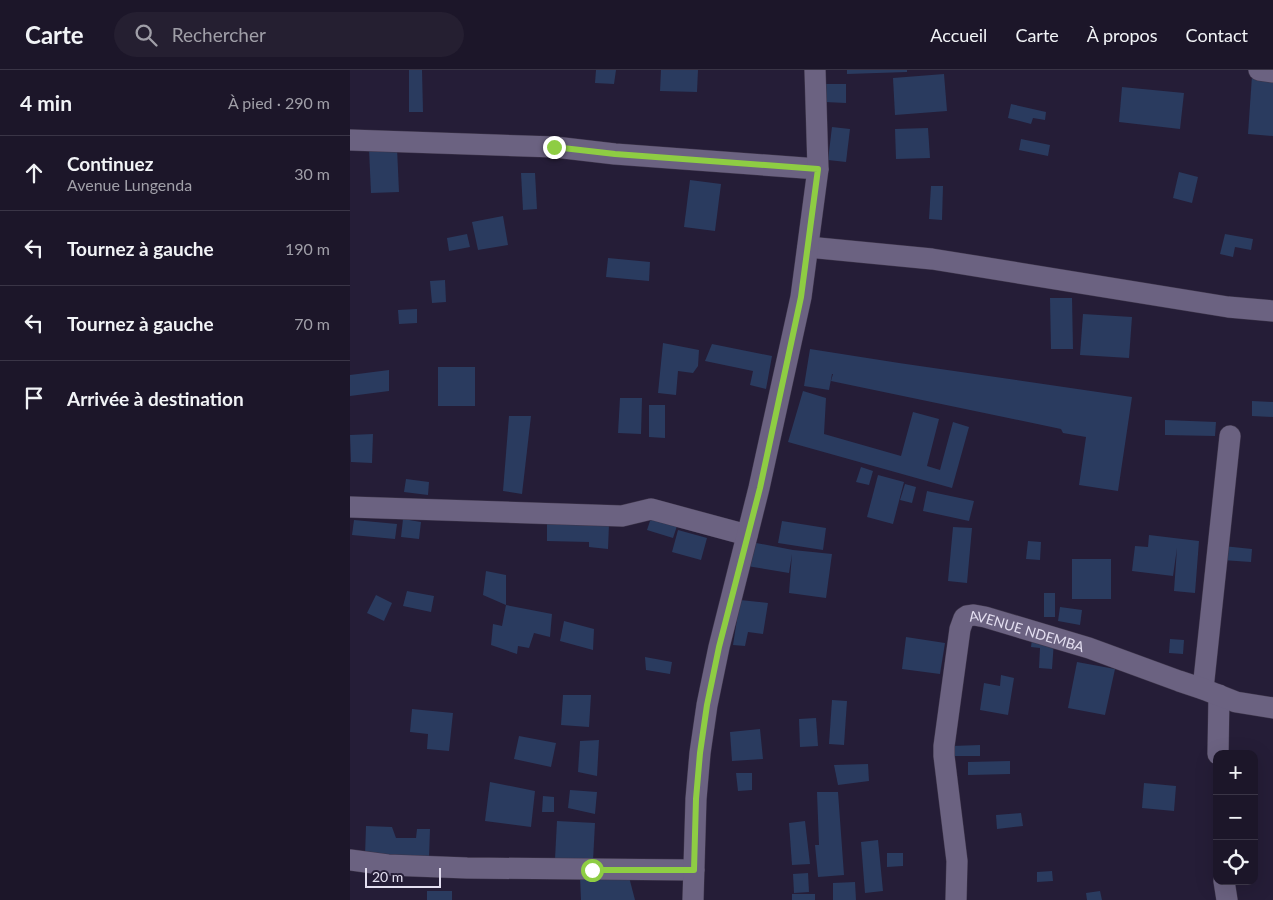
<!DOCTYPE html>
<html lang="fr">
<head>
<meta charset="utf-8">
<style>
  body { margin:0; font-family:Lato,sans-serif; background:#251f31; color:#f1f3f6 }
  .controls { position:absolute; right:15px; bottom:15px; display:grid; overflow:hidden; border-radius:10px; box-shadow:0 5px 20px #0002 }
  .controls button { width:45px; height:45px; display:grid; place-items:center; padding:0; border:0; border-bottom:1px solid #3a3546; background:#1c1629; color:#f1f3f6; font:25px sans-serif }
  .scale { position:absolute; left:15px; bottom:12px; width:76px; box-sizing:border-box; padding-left:5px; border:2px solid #e3def0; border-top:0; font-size:14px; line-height:18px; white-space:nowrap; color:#e3def0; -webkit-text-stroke:4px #251d37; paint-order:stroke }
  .stop { position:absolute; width:15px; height:15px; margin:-11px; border:4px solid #8ecd43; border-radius:50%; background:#fff }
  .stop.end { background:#8ecd43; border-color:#fff; box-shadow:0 1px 5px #0008 }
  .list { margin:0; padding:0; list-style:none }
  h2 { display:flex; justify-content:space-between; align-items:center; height:65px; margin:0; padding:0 20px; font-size:21px }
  h2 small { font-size:16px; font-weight:400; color:#a09fa8 }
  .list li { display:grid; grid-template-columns:32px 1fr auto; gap:15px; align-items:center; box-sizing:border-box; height:75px; padding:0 20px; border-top:1px solid #3a3546 }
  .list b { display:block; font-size:19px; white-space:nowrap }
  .list p { margin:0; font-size:16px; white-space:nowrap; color:#a09fa8 }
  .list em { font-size:16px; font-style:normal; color:#a09fa8 }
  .icon { flex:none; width:28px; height:28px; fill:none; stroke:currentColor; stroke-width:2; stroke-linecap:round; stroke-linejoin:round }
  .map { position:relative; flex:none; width:923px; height:830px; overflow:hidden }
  header { display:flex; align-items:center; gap:30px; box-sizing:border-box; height:70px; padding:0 25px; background:#1c1629; border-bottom:1px solid #3a3546 }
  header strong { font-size:24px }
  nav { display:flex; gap:28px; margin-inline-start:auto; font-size:18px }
  .search { width:350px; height:45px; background:#251f31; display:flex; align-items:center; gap:12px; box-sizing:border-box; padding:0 18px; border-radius:28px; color:#a09fa8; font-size:19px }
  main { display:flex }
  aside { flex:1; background:#1c1629 }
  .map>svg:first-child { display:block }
</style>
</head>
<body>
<header>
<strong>Carte</strong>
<div class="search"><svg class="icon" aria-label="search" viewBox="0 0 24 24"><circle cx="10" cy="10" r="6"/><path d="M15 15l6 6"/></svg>Rechercher</div>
<nav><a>Accueil</a><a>Carte</a><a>À propos</a><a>Contact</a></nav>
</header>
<main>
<aside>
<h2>4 min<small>À pied · 290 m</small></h2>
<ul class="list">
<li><svg class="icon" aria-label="ahead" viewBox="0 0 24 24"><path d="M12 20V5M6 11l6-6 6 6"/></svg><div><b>Continuez</b><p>Avenue Lungenda</p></div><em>30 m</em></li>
<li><svg class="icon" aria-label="left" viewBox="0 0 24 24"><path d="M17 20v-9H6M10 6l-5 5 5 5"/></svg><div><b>Tournez à gauche</b></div><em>190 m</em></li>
<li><svg class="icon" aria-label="left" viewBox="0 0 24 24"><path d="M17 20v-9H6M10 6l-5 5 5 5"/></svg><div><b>Tournez à gauche</b></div><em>70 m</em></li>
<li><svg class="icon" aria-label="arrive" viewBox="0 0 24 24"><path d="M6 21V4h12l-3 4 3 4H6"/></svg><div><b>Arrivée à destination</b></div></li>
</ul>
</aside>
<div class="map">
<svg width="923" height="830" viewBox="0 0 923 830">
  <rect width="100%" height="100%" fill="#251d37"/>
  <g fill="#2a3b5f">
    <polygon points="59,0 72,0 73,42 59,42"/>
    <polygon points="246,0 266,0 264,14 245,13"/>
    <polygon points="311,0 348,0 347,22 310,21"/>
    <polygon points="497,0 557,0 557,2 497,4"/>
    <polygon points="594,4 597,41 545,45 543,8"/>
    <polygon points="902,6 923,8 923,66 898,64"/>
    <polygon points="476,14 496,14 496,33 475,32"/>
    <polygon points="772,17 834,23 830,59 769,52"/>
    <polygon points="661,34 696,42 695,50 683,48 681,54 658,48"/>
    <polygon points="482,57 500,59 496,92 478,90"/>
    <polygon points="578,58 580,88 546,89 545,59"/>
    <polygon points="671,69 700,75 698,86 669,80"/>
    <polygon points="47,78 49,122 21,123 19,79"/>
    <polygon points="829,102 848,107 842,133 823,128"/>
    <polygon points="171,103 185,103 187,139 173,140"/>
    <polygon points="340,110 371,114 365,161 334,157"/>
    <polygon points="581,116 593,116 592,150 579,149"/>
    <polygon points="153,146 158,175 128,180 122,152"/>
    <polygon points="117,164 120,177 99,181 97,168"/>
    <polygon points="875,164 903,169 901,180 885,177 883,187 870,184"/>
    <polygon points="258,188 300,192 299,211 256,207"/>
    <polygon points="95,210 96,232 82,233 80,211"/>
    <polygon points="700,228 722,228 723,279 701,279"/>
    <polygon points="67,239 67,253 49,254 48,240"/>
    <polygon points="733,244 782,247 779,288 730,285"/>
    <polygon points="313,273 349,280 348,296 343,303 328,301 326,325 308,323"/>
    <polygon points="362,274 422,286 416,319 400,315 403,301 355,291"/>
    <polygon points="460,279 549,293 782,327 768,421 729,415 736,367 713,363 711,359 481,311 483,304 482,304 479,320 454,316"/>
    <rect x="88" y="297" width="37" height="39"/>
    <polygon points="39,300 39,321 0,326 0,305"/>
    <polygon points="453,321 476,328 474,364 551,386 563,342 589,349 577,396 590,400 603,352 619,357 602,418 438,372"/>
    <polygon points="270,328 292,328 291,364 268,363"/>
    <polygon points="902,331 923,332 923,347 902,346"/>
    <polygon points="299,335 315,335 315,368 299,367"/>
    <polygon points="159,346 181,346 172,424 153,421"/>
    <polygon points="815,350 866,352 865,366 815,365"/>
    <polygon points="23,364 22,393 1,392 0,365"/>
    <polygon points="511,397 523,401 519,415 506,412"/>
    <polygon points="528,405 554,412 543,454 517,447"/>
    <polygon points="56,409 79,412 78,425 54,422"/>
    <polygon points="555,414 566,417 562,433 550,430"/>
    <polygon points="577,421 624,431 619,451 573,441"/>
    <polygon points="302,445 328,453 323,468 297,460"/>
    <polygon points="197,448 259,454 258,479 239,477 239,472 197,471"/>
    <polygon points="53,449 71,452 69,469 51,467"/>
    <polygon points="4,450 47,454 45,469 2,465"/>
    <polygon points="432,451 476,458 473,480 428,473"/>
    <polygon points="603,457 622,458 617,513 598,511"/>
    <polygon points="328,460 357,468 351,490 322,482"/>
    <polygon points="799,465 849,471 845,523 824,521 827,478 823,506 782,501 785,476 798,477"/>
    <polygon points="678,471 691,472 690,490 676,489"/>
    <polygon points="401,472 443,480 482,484 476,528 439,523 442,484 439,503 397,496"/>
    <polygon points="873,476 902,479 901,492 872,490"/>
    <rect x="722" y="489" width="39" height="40"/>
    <polygon points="136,501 156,505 156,535 133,525"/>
    <polygon points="57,521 84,526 81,542 53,536"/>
    <rect x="694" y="523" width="11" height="24"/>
    <polygon points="26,525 42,533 34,551 17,543"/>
    <polygon points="390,530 418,533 413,564 398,562 395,576 383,575"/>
    <polygon points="156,535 202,544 200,567 184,563 179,578 168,576 167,584 141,575 143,554 152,556"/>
    <polygon points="710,537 732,540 730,555 708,551"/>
    <polygon points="214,551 244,559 243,580 210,571"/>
    <polygon points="556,567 595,573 590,604 552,599"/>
    <polygon points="682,569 704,571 702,599 689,598 690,578 681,577"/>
    <polygon points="820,569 834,570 833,584 819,583"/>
    <polygon points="295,587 322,592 320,604 296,600"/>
    <polygon points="727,592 765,599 755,645 718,638"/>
    <polygon points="651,605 664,608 658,645 630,640 634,613 650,616"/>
    <polygon points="213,625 241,625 239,657 211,655"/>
    <polygon points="482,630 497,631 494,675 479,674"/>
    <polygon points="62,639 103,643 99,681 77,679 78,664 60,662"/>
    <polygon points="466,648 468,676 450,677 449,649"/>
    <polygon points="410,659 413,689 382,691 380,662"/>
    <polygon points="169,666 206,673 201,697 164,689"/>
    <polygon points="249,670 247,706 228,702 230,671"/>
    <polygon points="630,675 630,686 602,686 602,676"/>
    <polygon points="660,691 660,704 618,705 618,692"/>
    <polygon points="518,694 519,711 488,715 484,695"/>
    <polygon points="386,703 402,703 402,720 388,721"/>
    <polygon points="140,712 185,721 181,757 135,751"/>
    <polygon points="794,713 826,716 824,741 792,738"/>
    <polygon points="220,720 247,722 245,744 218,738"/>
    <polygon points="467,722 488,722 494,805 468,807 465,775 469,775"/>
    <polygon points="193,726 204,727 204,742 192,742"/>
    <polygon points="671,743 673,756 647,759 646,745"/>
    <polygon points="207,751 245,753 243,791 205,789"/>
    <polygon points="455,751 460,794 442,795 439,753"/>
    <polygon points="16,756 42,757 46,768 66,768 67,759 80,759 79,788 15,786"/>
    <polygon points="528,770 533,821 515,823 511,772"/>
    <polygon points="537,783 553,783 553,796 537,797"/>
    <polygon points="702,801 703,811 687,812 687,802"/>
    <polygon points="458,803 459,822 444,823 443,804"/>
    <polygon points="230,806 279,807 285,830 231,830"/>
    <polygon points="505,812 506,830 483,830 483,813"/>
    <rect x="77" y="821" width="25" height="9"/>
    <polygon points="750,821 752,830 737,830 736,823"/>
    <rect x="442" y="824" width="23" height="6"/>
  </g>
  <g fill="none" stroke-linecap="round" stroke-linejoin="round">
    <g stroke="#3e364b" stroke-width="22">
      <g id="street">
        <polyline points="909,0 923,2"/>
        <polyline points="0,70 205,77 265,84 468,99"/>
        <polyline points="458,177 582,189 878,237 923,241"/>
        <polyline points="0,437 272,446 301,439 397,465"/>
        <polyline points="853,619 880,366"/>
        <polyline points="868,684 869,625"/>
        <polyline points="0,790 38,795 117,798 344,800"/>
        <polyline points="874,811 877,830"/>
        <polyline points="343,830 346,729 350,683 357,635 369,577 409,418 451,227 468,99 465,0"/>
        <path id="s1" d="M606,830L607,791L594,686V676L610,559L614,548L617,546L624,545L635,547L739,578L829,611L853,619L886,632L923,638"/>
      </g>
    </g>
    <use href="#street" stroke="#6b6281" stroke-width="21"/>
  </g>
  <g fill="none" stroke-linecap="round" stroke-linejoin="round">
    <polyline stroke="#8ecd43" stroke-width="6" points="204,77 265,84 468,99 451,227 410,418 369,577 357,635 350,683 346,729 344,800 242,800"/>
  </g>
  <g text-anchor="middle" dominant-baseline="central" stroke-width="4" stroke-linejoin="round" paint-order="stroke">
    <g font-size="14" fill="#e3def0" stroke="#251d37">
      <text stroke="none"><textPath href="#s1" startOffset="350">AVENUE NDEMBA</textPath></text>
    </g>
  </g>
</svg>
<div class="controls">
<button>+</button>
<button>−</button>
<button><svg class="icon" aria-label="locate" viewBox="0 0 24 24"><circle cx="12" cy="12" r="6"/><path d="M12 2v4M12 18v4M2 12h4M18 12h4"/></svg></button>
</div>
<div class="scale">20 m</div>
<div class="stop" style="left:242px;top:800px"></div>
<div class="stop end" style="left:204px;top:77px"></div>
</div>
</main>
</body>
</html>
